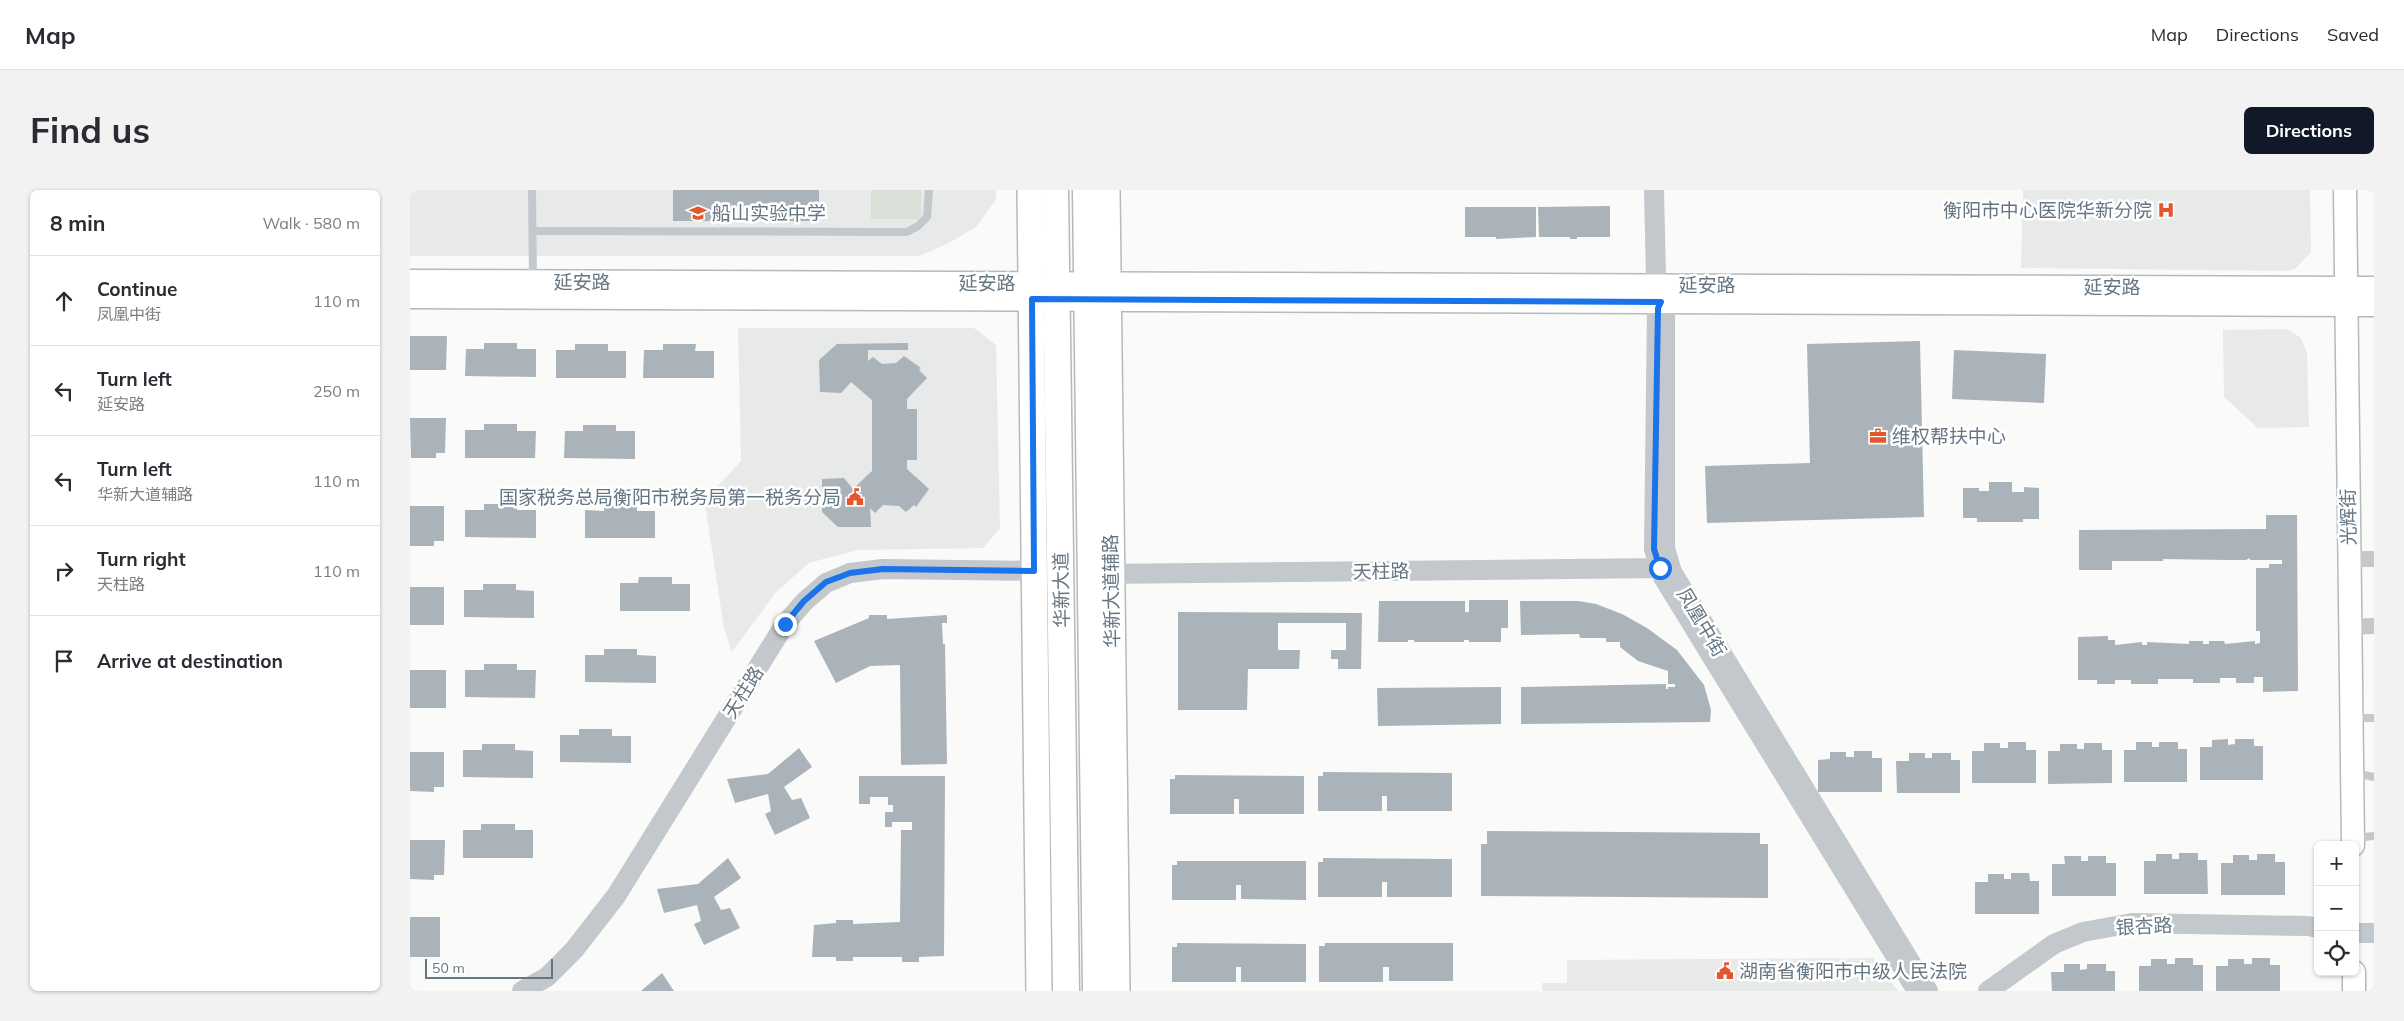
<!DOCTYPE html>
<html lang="en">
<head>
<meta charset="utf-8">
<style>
  body { margin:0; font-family:Mulish,"Noto Sans SC",sans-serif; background:#f2f2f3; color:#2b2b33 }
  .controls { position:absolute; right:15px; bottom:15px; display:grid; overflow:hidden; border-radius:8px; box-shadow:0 1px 4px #0004 }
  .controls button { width:45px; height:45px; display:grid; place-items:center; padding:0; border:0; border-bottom:1px solid #e1e1e2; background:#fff; color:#2b2b33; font:25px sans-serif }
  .scale { position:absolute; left:15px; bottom:12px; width:128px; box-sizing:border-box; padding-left:5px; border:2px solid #657683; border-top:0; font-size:14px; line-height:18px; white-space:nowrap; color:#657683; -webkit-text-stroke:4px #fff; paint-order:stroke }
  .stop { position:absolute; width:15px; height:15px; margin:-11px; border:4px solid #1a73e8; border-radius:50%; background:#fff }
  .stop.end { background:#1a73e8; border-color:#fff; box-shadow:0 1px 5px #0008 }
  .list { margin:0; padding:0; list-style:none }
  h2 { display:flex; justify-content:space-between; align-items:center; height:65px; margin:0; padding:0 20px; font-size:21px }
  h2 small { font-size:16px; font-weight:400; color:#7c7c81 }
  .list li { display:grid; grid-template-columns:32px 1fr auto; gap:15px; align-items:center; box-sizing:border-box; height:90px; padding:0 20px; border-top:1px solid #e1e1e2 }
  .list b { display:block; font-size:19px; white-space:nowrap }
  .list p { margin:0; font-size:16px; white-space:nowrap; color:#7c7c81 }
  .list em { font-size:16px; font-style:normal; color:#7c7c81 }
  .icon { flex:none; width:28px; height:28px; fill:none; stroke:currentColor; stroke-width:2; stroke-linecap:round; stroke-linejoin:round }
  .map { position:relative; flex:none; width:1964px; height:801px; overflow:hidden; border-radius:8px }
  header { display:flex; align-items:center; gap:30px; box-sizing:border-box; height:70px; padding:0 25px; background:#fff; border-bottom:1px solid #e1e1e2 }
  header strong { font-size:24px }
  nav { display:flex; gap:28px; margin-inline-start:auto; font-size:18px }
  .intro { display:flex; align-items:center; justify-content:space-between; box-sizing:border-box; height:120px; padding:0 30px }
  h1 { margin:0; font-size:35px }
  .button { padding:12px 22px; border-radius:8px; background:#111827; color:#fff; font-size:18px; font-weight:700 }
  main { display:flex; gap:30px; padding:0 30px }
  aside { flex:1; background:#fff; border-radius:8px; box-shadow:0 1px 4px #0004 }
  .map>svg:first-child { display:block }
</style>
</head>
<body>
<header>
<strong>Map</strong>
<nav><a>Map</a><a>Directions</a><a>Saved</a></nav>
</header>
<div class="intro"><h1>Find us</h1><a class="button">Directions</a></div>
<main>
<aside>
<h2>8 min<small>Walk · 580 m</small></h2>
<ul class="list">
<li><svg class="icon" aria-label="ahead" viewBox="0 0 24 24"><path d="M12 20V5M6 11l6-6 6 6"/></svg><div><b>Continue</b><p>凤凰中街</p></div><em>110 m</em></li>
<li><svg class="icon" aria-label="left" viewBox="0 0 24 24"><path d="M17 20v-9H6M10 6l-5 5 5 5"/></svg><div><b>Turn left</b><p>延安路</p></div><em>250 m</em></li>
<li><svg class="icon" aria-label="left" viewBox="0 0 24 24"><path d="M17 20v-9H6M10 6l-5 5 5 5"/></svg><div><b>Turn left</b><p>华新大道辅路</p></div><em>110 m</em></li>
<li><svg class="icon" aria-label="right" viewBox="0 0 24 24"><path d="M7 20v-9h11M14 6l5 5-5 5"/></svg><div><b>Turn right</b><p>天柱路</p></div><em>110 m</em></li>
<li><svg class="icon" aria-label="arrive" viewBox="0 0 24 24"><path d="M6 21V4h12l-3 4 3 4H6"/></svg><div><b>Arrive at destination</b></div></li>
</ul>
</aside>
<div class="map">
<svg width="1964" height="801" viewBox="0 0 1964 801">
  <rect width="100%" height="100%" fill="#fafaf8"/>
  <g fill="#e8e9e9">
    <polygon points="0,0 586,0 586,10 566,37 537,54 509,66 0,66"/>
    <polygon points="1613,0 1900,0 1901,62 1885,79 1876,81 1611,78"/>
    <polygon points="328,138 564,138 586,155 590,338 573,358 447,360 399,373 366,402 322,462 314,438 295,314 304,300 331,271"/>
    <polygon points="1876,139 1890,147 1897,162 1899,237 1848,238 1814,207 1813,140"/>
    <polygon points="1464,768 1488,801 1132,801 1132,793 1157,793 1157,770"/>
  </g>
  <rect fill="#dadfd7" x="461" y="0" width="50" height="29"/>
  <g fill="#aab3b9">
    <rect x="263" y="0" width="146" height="31"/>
    <polygon points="1200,16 1200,47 1167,47 1167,49 1160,49 1160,47 1129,47 1128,17"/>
    <polygon points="1055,17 1126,17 1126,47 1086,49 1086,47 1055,47"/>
    <polygon points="0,146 37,146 36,180 0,180"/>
    <polygon points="1510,151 1514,327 1297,333 1295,276 1400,273 1397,154"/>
    <polygon points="74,153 107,153 107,159 126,159 126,187 55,186 56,159 74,159"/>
    <polygon points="498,153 498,160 458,160 458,171 463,167 472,174 486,173 494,166 511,178 509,180 517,188 497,209 497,219 507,219 507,270 497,270 497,279 519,299 506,317 504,315 496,322 489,316 473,315 465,323 460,318 461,337 428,337 412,322 412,289 434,288 443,299 462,281 462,210 441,192 431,203 410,202 409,170 427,154"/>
    <polygon points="165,154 198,154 198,161 216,161 216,188 146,188 146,160 165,160"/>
    <polygon points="253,154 286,154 285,161 304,161 304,188 233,188 234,160 253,160"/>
    <polygon points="1544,160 1636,164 1634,213 1542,209"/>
    <polygon points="0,228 36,228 35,263 26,263 26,268 1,268"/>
    <polygon points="74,234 107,234 107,241 126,241 125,268 55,268 55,240 74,240"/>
    <polygon points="173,235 206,235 206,241 225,241 225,269 154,268 155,241 173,241"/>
    <polygon points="1579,292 1602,292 1602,302 1614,302 1614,297 1629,298 1629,329 1613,329 1613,332 1567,332 1567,328 1553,328 1553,298 1569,298 1569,301 1579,301"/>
    <polygon points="74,314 107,314 107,320 126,320 126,348 55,347 55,320 74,320"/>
    <polygon points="194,314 227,315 227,321 245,321 245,348 175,348 175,320 194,321"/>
    <polygon points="0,316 34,316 34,351 24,351 24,356 0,356"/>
    <polygon points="1856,325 1887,325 1888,501 1853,502 1853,487 1844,487 1844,493 1826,493 1826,488 1810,488 1810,493 1783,493 1783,489 1748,489 1748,494 1721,494 1721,490 1705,490 1705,494 1687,494 1687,490 1668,490 1668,447 1698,446 1698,450 1705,450 1705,455 1732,452 1732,455 1737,455 1737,452 1779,454 1779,451 1793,451 1793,454 1799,454 1799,451 1814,451 1815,454 1845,451 1845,454 1850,453 1850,441 1846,441 1846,378 1859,378 1859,374 1872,374 1872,370 1840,370 1840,368 1836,370 1817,370 1753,369 1753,371 1702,371 1702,380 1669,380 1669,340 1856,339"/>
    <polygon points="229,387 262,387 262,394 280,394 280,421 210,421 210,393 228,393"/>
    <polygon points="73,394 106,394 106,400 124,401 124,428 54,427 54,400 73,400"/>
    <rect x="0" y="397" width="34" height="38"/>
    <polygon points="1059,410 1098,410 1098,438 1091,438 1091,452 1059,452 1059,450 1054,450 1054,452 1004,452 1004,450 998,450 998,452 968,452 969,411 1055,411 1055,422 1059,422"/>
    <polygon points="1110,411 1168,411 1186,414 1212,424 1237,438 1267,460 1294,495 1301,520 1300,532 1111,534 1111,497 1256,494 1256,499 1258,499 1258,497 1265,497 1265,494 1258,494 1258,481 1228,471 1210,457 1210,452 1196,452 1196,448 1170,448 1169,444 1111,445"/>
    <polygon points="768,422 952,423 951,479 928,479 928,469 921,469 921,460 936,460 936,433 868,433 868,460 890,460 889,479 838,479 837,520 768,520"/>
    <polygon points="459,425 477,425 477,429 537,425 537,433 532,433 533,454 535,454 537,574 491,575 490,475 460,476 426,493 404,451 459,428"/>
    <polygon points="194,459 227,459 227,465 246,466 246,493 175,492 175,465 194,465"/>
    <polygon points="74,474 107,474 107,480 126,480 125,508 55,507 55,480 74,480"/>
    <rect x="0" y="480" width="36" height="38"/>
    <polygon points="1091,497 1091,534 968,536 967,498"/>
    <polygon points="169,539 202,539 202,546 221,546 221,573 150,572 150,545 169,545"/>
    <polygon points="1818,549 1818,555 1825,554 1825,549 1844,549 1844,556 1853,556 1853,590 1790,590 1790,557 1802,557 1802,550"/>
    <polygon points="1598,552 1616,552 1616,560 1626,560 1626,593 1562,593 1562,561 1574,561 1574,553 1590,553 1590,558 1598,558"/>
    <polygon points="1726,552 1742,552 1742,557 1749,557 1749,552 1768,552 1768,559 1777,559 1777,592 1714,592 1714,560 1726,560"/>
    <polygon points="1674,553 1692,553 1692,560 1702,560 1702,593 1638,594 1638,561 1650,561 1650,554 1667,554 1667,559 1674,559"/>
    <polygon points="72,554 105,554 105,560 123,561 123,588 53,587 53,560 72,560"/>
    <polygon points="389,558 402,577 374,597 382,610 391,608 400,628 365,645 355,624 361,621 358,604 325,613 317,589 358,584"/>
    <polygon points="1444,561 1462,561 1462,568 1472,568 1472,602 1408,602 1408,570 1420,569 1420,562 1436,562 1436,567 1444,567"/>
    <polygon points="0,562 34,562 34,597 24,597 24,602 0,601"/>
    <polygon points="1499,563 1515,563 1515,568 1522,568 1522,563 1541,563 1541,570 1550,570 1550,603 1487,603 1486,571 1499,571"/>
    <polygon points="913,582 1042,583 1042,621 977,621 977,606 972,606 972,621 908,621 908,586 913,586"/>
    <polygon points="765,585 894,586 894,624 829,624 829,609 824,609 824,624 760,624 760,589 765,589"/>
    <polygon points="449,586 535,586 534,766 509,767 509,772 492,772 492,767 443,767 443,771 426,771 426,767 402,767 404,735 426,733 426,730 443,730 443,734 490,732 491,640 502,640 502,632 482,632 482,637 475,637 475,622 483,622 483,615 478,615 478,607 460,607 460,614 449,614"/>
    <polygon points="71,634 105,634 105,640 123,640 123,668 53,668 53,640 71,640"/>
    <polygon points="1077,641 1350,643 1350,654 1358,654 1358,708 1071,706 1071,654 1077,654"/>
    <polygon points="0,650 35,650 34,685 24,685 24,690 0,689"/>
    <polygon points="1769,663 1788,663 1788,670 1797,670 1798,704 1734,704 1734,671 1746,671 1746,664 1762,664 1762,669 1769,669"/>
    <polygon points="1847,664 1865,664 1865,672 1875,672 1875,705 1811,705 1811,673 1823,673 1823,665 1839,665 1839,670 1847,670"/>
    <polygon points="1654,666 1671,666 1671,671 1678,671 1678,666 1696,666 1696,673 1706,673 1706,706 1642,706 1642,674 1655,674"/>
    <polygon points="318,668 331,688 304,707 311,720 320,718 330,738 294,755 284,734 291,731 287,715 254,723 247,699 288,694"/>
    <polygon points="913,668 1042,669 1042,707 977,707 977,692 972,692 972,707 908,707 908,672 913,672"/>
    <polygon points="767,671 896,671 896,710 831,709 831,695 826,695 826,710 762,710 762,675 767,675"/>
    <polygon points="1601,683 1619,683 1620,691 1629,691 1629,724 1565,724 1565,692 1578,692 1578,684 1594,684 1594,689 1601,689"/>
    <rect x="0" y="727" width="30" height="40"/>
    <polygon points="767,753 896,754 896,792 831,792 831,777 826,777 826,792 762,792 762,757 767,757"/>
    <polygon points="915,753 1043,753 1043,791 979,791 979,777 973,777 973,792 909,792 909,756 915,756"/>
    <polygon points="1765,768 1783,768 1783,775 1793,775 1793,801 1729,801 1729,776 1741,776 1741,769 1757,769 1757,774 1765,774"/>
    <polygon points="1842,768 1860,768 1860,775 1870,775 1870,801 1806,801 1806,776 1818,776 1818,769 1834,769 1834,774 1842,774"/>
    <polygon points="1654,774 1670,774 1670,780 1677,779 1677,774 1696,774 1696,781 1705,781 1705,801 1642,801 1641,782 1654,782"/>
    <polygon points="252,783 264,801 231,801"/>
  </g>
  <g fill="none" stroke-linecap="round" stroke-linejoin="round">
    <g stroke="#b3babf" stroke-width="25">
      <g id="secondary">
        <polyline points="1935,0 1943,655"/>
        <polyline points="0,91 1964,98"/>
        <polyline points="0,107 1964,115"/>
        <polyline points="1944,782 1944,801"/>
      </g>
    </g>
    <g stroke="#b5babe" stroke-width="28">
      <g id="primary">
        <polyline points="620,0 629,801"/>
        <polyline points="697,0 707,801"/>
      </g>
    </g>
    <g stroke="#b4b9bd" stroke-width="29">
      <g id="trunk">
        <polyline points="645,0 656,801"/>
        <polyline points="676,0 686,801"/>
      </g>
    </g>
    <g stroke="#c3c8cc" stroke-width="8">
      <polyline points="122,0 123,90"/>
      <polyline points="123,41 497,42 508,36 517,27 519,0"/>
      <polyline points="1944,528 1964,528"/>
      <polyline points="1944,583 1964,587"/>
      <polyline points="1944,648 1964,646"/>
    </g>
    <g stroke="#c3c8cc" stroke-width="16">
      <polyline points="1939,369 1964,369"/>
      <polyline points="1940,437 1964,436"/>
    </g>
    <g stroke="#c3c8cc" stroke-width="20">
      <polyline points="1244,0 1246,88 1250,95"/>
      <polyline points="688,384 1251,378 1260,376"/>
      <polyline points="1945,743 1964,743"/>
      <polyline points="112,801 137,787 164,760 206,706 375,434 395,411 416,393 440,383 473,379 638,381"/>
      <polyline points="1507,801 1253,387 1244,359 1247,118 1251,112 1255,118 1255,358 1262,382 1518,801"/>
      <polyline points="1578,801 1644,754 1673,742 1722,733 1898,736 1908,738"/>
    </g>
    <use href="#secondary" stroke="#fff" stroke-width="22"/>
    <use href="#primary" stroke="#fff" stroke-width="25"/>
    <use href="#trunk" stroke="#fff" stroke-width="26"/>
  </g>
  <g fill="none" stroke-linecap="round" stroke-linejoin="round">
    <polyline stroke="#1a73e8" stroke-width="6" points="375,434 394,411 416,392 440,383 473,379 624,381 622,109 1251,112 1248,118 1244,359 1250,378"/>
  </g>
  <defs>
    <g id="hospital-bare" transform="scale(1.35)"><path d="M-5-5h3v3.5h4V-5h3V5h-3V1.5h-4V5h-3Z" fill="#e4572e" stroke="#fff" stroke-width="2.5" paint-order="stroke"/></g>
    <g id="school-bare" transform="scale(1.35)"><path d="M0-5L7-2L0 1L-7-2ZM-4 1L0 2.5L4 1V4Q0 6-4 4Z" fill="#e4572e" stroke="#fff" stroke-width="2.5" paint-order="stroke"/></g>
    <g id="office-bare" transform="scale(1.35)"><path d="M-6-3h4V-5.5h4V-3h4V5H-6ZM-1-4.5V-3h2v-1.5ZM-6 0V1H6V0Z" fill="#e4572e" stroke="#fff" stroke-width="2.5" paint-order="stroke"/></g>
    <g id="civic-bare" transform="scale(1.35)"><path d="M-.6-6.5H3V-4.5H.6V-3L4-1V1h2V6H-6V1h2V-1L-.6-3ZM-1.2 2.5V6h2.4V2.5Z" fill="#e4572e" stroke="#fff" stroke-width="2.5" paint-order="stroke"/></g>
  </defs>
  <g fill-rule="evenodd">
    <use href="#hospital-bare" x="1756" y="20"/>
    <use href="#school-bare" x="288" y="23"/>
    <use href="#office-bare" x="1468" y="246"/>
    <use href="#civic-bare" x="445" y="307"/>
    <use href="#civic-bare" x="1315" y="781"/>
  </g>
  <g text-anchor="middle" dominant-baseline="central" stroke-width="5" stroke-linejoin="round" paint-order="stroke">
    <g font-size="19" fill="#657683" stroke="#fff" text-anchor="start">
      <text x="1742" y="20" text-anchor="end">衡阳市中心医院华新分院</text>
      <text x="302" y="23">船山实验中学</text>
      <text x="1482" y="246">维权帮扶中心</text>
      <text x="431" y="307" text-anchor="end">国家税务总局衡阳市税务局第一税务分局</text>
      <text x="1329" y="781">湖南省衡阳市中级人民法院</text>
    </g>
    <g font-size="19" fill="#657683" stroke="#fff">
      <text x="172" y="92">延安路</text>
      <text x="577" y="93">延安路</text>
      <text x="1297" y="95">延安路</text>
      <text x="1702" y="97">延安路</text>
      <text transform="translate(1938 327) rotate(-91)">光辉街</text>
      <text transform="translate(971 381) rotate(-1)">天柱路</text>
      <text transform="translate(651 400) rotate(-91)">华新大道</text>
      <text transform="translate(701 401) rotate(-91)">华新大道辅路</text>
      <text transform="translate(1292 432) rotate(59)">凤凰中街</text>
      <text transform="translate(333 502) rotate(-58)">天柱路</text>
      <text transform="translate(1734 736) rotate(-3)">银杏路</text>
    </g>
  </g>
</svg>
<div class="controls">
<button>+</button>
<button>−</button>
<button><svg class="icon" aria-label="locate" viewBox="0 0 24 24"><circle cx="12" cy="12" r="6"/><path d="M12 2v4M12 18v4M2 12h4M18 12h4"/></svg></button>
</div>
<div class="scale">50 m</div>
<div class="stop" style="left:1250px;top:378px"></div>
<div class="stop end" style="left:375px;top:434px"></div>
</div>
</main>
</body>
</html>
